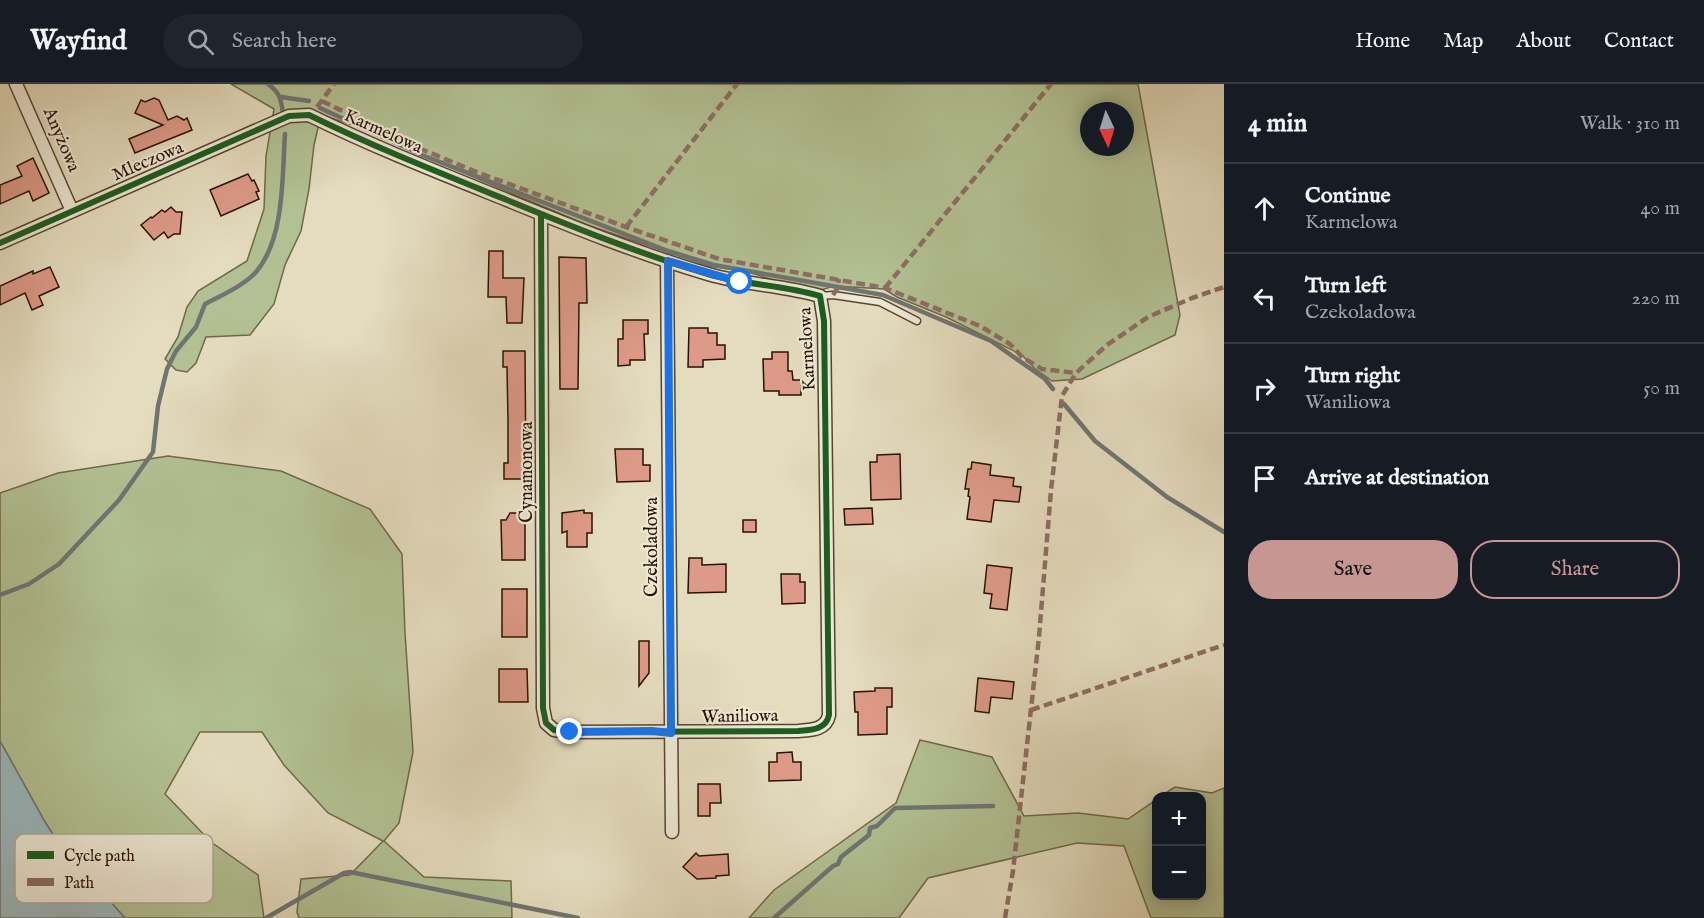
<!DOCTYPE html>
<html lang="en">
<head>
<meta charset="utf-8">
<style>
  body { margin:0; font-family:"IM FELL English",serif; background:#20242c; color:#f1f3f6 }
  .controls { position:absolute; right:18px; bottom:18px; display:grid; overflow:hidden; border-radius:12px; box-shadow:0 3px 15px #0003 }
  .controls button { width:54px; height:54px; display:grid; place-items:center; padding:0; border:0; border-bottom:2px solid #363941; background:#171b24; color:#f1f3f6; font:30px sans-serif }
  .compass { position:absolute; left:1080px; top:18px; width:54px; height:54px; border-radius:50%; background:#171b24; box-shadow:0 3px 15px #0003; rotate:176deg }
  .stop { position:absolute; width:18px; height:18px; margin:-14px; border:4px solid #1a73e8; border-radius:50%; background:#fff }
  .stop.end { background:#1a73e8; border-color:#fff; box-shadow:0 2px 6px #0008 }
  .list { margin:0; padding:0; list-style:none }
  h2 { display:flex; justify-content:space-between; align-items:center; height:78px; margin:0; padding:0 24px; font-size:26px }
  h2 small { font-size:20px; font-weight:400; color:#9ea1a6 }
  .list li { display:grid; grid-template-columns:39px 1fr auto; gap:18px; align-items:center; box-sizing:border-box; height:90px; padding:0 24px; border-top:2px solid #363941 }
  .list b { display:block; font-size:22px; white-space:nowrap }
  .list p { margin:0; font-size:20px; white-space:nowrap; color:#9ea1a6 }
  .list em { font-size:20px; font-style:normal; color:#9ea1a6 }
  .actions { display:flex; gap:12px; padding:18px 24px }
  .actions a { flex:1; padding:14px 0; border:2px solid #c59692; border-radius:24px; text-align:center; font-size:21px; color:#c59692 }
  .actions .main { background:#c59692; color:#111 }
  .icon { flex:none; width:33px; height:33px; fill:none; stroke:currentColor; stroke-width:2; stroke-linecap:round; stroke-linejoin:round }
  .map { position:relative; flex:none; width:1224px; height:834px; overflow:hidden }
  header { display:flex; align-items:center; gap:36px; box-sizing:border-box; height:84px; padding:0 30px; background:#171b24; border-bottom:2px solid #363941 }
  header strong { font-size:28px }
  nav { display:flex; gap:33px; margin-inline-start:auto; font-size:21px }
  .search { width:420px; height:54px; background:#20242c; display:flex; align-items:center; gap:15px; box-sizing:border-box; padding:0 21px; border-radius:33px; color:#9ea1a6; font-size:22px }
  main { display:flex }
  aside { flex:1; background:#171b24 }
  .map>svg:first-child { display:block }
</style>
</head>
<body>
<header>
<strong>Wayfind</strong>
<div class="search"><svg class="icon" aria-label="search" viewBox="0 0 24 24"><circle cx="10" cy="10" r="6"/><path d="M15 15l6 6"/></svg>Search here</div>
<nav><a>Home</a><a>Map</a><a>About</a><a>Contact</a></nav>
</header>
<main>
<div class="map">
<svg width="1224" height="834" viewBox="0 0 1224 834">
  <rect width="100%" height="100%" fill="#e4dcbe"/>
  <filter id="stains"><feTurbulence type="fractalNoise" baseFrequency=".00333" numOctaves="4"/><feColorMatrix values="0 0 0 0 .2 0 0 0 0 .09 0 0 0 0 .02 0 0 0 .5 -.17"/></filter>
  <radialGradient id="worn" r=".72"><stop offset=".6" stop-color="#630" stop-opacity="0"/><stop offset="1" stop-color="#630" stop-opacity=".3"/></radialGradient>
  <g fill="#b2c193" stroke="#6e694a" stroke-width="1.5" fill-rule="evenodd">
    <path d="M231,0H1138L1180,231L1175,251L1082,295L1052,297L1034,284L1022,271L946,233L897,213L884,205L834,202L821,206H805L748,188L709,182L587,141L440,79L375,48L321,31L314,61L309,105L301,147L285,181L274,220L250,251L206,253L196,279L187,288L176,286L165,275L178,253L187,223L198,207L247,177L264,125L266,72L274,25ZM1089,27H1125V63H1089Z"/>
    <polygon points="168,372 281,387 370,425 402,470 405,549 413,668 399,739 384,757 424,793 511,797 512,834 299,834 297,828 301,795 350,791 383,757 328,729 284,681 262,648 200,648 165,710 211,758 258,791 264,834 125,834 60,761 45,738 0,657 0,409 58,389"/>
    <polygon points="920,656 992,673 1024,732 1078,729 1128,735 1156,716 1156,812 1202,812 1202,712 1161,712 1175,703 1212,709 1224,704 1224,834 1151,834 1124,762 1077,759 928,794 899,834 749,834 774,806 896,719"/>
  </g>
  <polygon fill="#9bb8bd" stroke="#6e7572" stroke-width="1.5" points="0,657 45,738 60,761 125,834 0,834"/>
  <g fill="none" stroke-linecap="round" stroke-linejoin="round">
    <g stroke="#6e7572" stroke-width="4.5">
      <path d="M268,0C280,9 281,15 283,29"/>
      <polyline points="281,13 309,17"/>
      <polyline points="320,24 422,71 668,167 714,181 883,211 991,257 1045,295 1053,305"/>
      <polyline points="1064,320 1095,357 1167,413 1224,448"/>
      <path d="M0,511L29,500L59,480L119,416L153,368L158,322L167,285L176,267L196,243L205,220C220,212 245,201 256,188C285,154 282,92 285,50"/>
      <polyline points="266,834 344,789 350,788 578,834"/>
      <polyline points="774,834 833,782 838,780 841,773 869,751 870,744 877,742 895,724 993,722"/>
    </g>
  </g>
  <g fill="#dd9a88" stroke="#2b1101" stroke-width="1.5">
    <polygon points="154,14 159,16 168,36 177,32 184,36 187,34 192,46 135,69 129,55 163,41 135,29 141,16 145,18"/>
    <polygon points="33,74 49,109 33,117 29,107 0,120 0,101 22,92 17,82"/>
    <polygon points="248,90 252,97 254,96 259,107 256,108 259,115 221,132 210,106"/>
    <polygon points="171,123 176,128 182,128 180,150 174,150 168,154 164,148 154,156 141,141 151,133 152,134 162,126 165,128"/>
    <polygon points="489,167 503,167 503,194 524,194 522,239 507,239 506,213 488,213"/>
    <polygon points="559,173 586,174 587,219 579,219 578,305 560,305"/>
    <polygon points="50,183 59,203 39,212 43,221 32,226 25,209 0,221 0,202 33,187 33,190"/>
    <polygon points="623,236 648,236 648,250 644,250 645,276 630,276 630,281 618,282 618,255 623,255"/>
    <polygon points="689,244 708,244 708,249 717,249 717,261 725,261 725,275 703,276 703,283 688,283"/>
    <polygon points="503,267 525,267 526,395 504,395 504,379 508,379 508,337 507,283 503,283"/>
    <polygon points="772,268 788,268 788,287 792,287 793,296 801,296 801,311 779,311 779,307 764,307 763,275 772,275"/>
    <polygon points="615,365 643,365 643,381 650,381 650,397 617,398"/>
    <polygon points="900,370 901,415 871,416 870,378 877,378 877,371"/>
    <polygon points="972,378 991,381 990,391 1014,394 1013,402 1021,403 1019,418 994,416 991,438 967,435 970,413 968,412 969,405 965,405 968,385 971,385"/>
    <polygon points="872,424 873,440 845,441 844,425"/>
    <polygon points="584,426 584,429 592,429 592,449 587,449 587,463 567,463 567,447 562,449 562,429"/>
    <polygon points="510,429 517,429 519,435 525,435 525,476 502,476 501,436 506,436"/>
    <rect x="743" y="436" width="13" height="12"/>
    <polygon points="689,474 702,474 702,481 726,480 726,508 688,509"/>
    <polygon points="987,481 1012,484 1007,526 990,524 992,510 984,509"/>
    <polygon points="781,490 800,490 800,498 805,498 805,519 782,520"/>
    <rect x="502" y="505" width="25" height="48"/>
    <polygon points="639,557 649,557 649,589 639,602"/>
    <polygon points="499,585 527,585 528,618 499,618"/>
    <polygon points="978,594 1014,598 1012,615 991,613 989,629 975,627"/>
    <polygon points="875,604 892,604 892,623 887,623 887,650 858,651 858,628 855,628 854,608 875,607"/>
    <polygon points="792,668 793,678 801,678 801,696 769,697 769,678 777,678 777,669"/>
    <polygon points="698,700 720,700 721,719 710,719 710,732 698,732"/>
    <polygon points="696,769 699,772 728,770 729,791 716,792 716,794 697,795 683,783"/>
  </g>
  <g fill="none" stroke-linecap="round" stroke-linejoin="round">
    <g stroke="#594430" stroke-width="9">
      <polyline id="service" points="820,212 833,211 880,218 917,237"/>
    </g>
    <g stroke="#594430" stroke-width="15">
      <g id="minor">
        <polyline points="16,0 72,127"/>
        <path d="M0,159L289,32L309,31C374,63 440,89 507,116C573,143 640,170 708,190C745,201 783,201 820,212L824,237L829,631C826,646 811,646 798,647L570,648L554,646L546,639L543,624L541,130"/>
        <polyline points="667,177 672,748"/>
      </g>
    </g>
    <use href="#service" stroke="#ede8d5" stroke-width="6"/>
    <use href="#minor" stroke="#ede8d5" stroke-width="12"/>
    <g stroke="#8d6e63" stroke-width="4.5" stroke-dasharray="9 4.5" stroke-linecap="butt">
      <polyline points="322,17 416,63 479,89 626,143 719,175 885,204 980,242 1010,260 1022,273 1042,285 1076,289"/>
      <polyline points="317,23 334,0"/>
      <polyline points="626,143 737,0"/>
      <polyline points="885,204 1051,0"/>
      <polyline points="833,211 837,205 839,195"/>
      <polyline points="1031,626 1224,561"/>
      <polyline points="1005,834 1013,787 1039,553 1051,406 1062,312 1076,289 1107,261 1148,233 1192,214 1224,203"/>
    </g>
    <g stroke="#ede8d5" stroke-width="10">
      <path id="cycleway" d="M0,159L289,32L309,31C374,63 440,89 507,116C573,143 640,170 708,190C745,201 783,201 820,212L824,237L829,631C826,646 811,646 798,647L570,648L554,646L546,639L543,624L541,130"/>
    </g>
    <use href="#cycleway" stroke="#1b5e20" stroke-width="6"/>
  </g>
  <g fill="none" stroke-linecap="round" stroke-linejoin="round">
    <polyline stroke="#1a73e8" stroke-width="8" points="570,648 652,647 671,649 668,177 740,198"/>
  </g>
  <g text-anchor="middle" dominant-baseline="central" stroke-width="4.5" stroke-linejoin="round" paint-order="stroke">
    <g font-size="18" fill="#2b1101" stroke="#ede8d5">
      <text transform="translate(383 48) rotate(24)">Karmelowa</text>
      <text transform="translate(61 56) rotate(67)">Anyżowa</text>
      <text transform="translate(148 78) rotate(-23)">Mleczowa</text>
      <text transform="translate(808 265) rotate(-93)">Karmelowa</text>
      <text transform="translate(527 388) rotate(-90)">Cynamonowa</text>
      <text transform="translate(652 463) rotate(-90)">Czekoladowa</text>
      <text transform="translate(740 633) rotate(-1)">Waniliowa</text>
    </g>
  </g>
  <rect x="15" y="750" width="198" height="69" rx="9" fill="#ede8d5" stroke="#b3a895" stroke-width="1.5"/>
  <rect x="27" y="767" width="27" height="8" fill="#1b5e20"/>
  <rect x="27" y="794" width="27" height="8" fill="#8d6e63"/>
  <g font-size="16" fill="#2b1101">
    <text x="64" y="777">Cycle path</text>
    <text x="64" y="804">Path</text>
  </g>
  <rect width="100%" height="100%" filter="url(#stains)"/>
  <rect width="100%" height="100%" fill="url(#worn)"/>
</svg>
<div class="controls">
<button>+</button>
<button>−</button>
</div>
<svg class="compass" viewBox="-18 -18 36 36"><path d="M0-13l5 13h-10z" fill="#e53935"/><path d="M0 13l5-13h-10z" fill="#9ea1a6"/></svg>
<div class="stop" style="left:740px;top:198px"></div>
<div class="stop end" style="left:570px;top:648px"></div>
</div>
<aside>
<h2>4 min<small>Walk · 310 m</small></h2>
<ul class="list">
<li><svg class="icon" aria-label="ahead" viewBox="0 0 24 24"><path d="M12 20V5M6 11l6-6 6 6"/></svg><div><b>Continue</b><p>Karmelowa</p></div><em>40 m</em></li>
<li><svg class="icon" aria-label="left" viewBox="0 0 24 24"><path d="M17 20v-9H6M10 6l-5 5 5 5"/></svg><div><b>Turn left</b><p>Czekoladowa</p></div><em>220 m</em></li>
<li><svg class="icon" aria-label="right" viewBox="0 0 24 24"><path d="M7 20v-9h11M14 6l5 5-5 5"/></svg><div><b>Turn right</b><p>Waniliowa</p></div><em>50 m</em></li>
<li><svg class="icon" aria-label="arrive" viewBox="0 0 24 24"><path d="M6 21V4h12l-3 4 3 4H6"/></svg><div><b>Arrive at destination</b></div></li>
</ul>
<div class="actions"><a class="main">Save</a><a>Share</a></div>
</aside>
</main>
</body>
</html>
